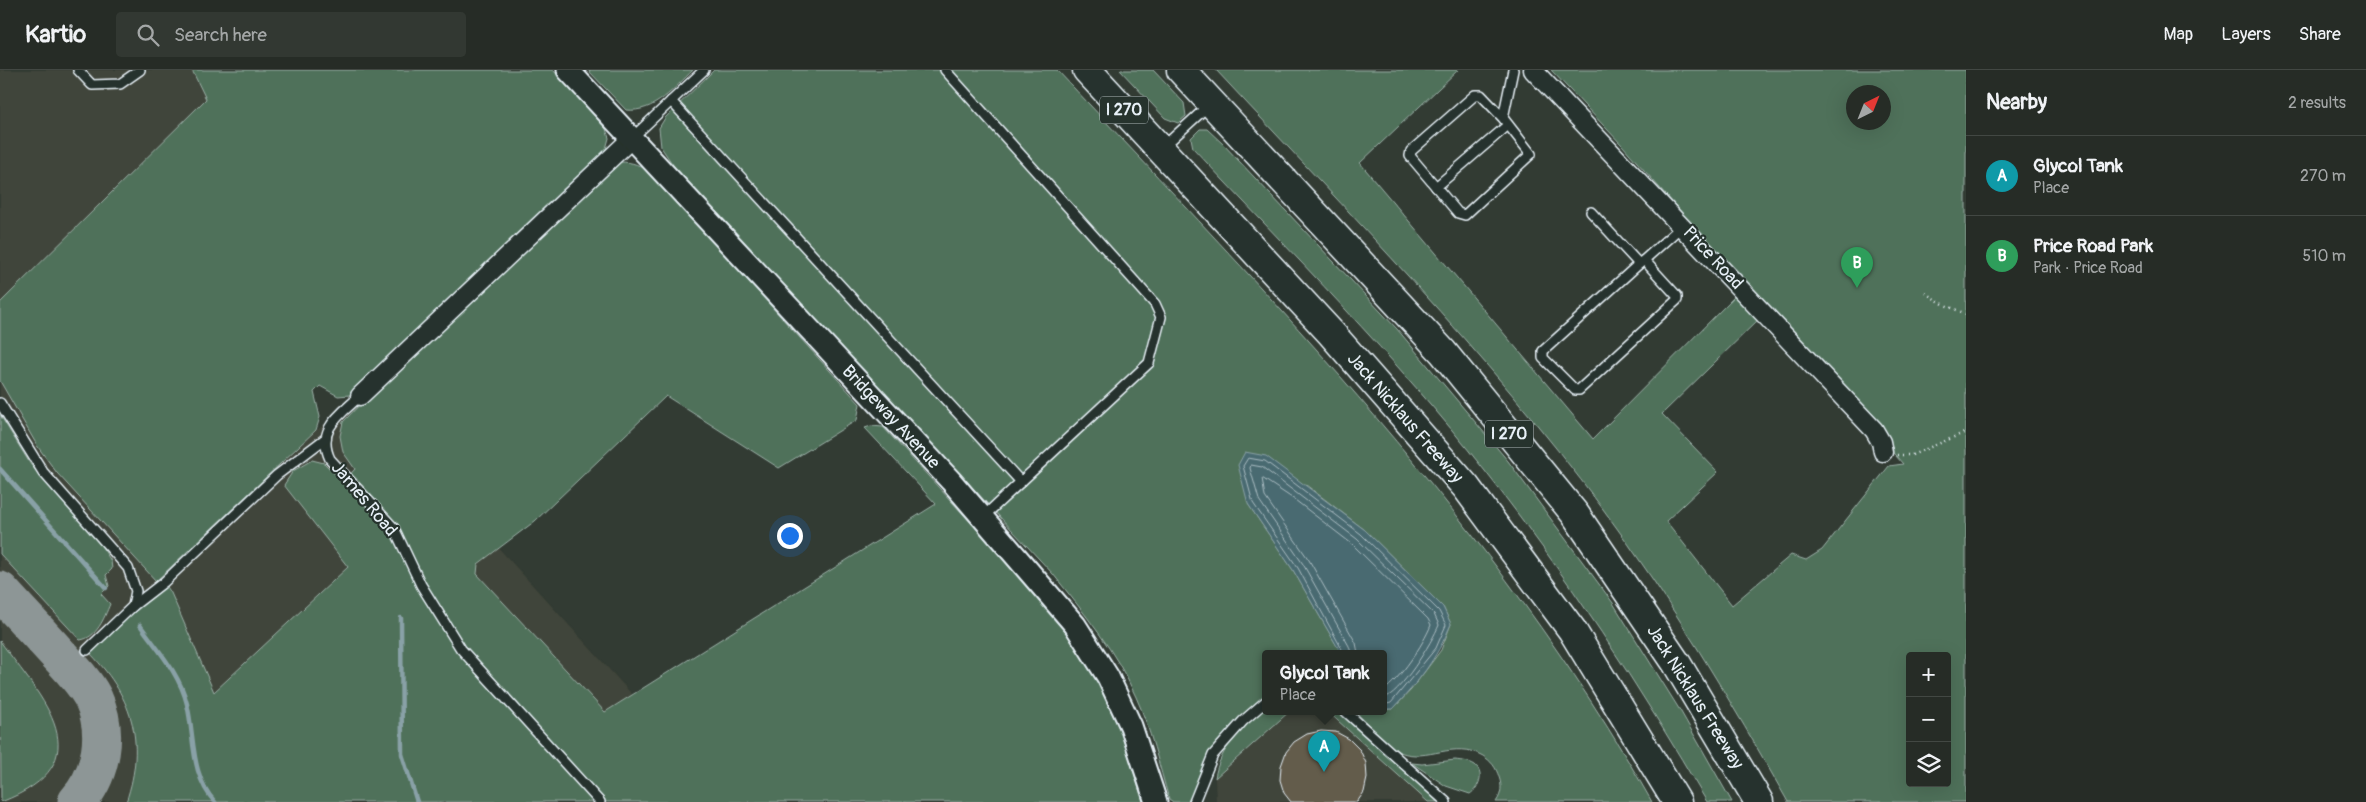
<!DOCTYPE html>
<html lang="en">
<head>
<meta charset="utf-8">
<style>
  body { margin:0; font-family:Pangolin,sans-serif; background:#323832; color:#f1f3f6 }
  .controls { position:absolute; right:15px; bottom:15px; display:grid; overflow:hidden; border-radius:5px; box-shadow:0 5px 20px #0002 }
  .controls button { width:45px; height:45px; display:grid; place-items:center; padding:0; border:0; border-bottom:1px solid #424843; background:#262c26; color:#f1f3f6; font:25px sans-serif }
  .compass { position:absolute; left:1846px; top:15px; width:45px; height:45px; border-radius:50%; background:#262c26; box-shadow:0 5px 20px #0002; rotate:43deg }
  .you { position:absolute; left:789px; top:465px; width:18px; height:18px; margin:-12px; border:4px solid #fff; border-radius:50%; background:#1a73e8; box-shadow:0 0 0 8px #1a73e833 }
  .badge { display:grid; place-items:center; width:32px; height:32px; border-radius:50%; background:#ea580c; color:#fff; font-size:16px; font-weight:700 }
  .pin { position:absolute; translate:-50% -41px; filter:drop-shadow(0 1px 2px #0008) }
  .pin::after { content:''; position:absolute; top:26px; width:18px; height:15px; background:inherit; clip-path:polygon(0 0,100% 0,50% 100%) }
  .popup { position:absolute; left:1262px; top:580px; width:125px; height:65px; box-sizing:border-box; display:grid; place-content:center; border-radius:5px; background:#262c26; filter:drop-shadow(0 1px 4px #0005); font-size:16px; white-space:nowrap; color:#a4a7a7 }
  .popup b { font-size:19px; color:#f1f3f6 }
  .popup::after { content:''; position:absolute; left:50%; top:100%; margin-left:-10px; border:10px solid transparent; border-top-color:#262c26 }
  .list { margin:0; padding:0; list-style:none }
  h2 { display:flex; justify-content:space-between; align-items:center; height:65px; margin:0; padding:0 20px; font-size:21px }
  h2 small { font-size:16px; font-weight:400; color:#a4a7a7 }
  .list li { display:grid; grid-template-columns:32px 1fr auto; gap:15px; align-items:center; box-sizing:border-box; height:80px; padding:0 20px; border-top:1px solid #424843 }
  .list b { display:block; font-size:19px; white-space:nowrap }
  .list p { margin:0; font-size:16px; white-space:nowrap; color:#a4a7a7 }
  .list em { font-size:16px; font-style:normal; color:#a4a7a7 }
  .icon { flex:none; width:28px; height:28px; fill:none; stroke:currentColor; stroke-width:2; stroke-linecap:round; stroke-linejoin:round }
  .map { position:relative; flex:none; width:1966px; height:732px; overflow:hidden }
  header { display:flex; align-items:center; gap:30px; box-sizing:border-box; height:70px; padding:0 25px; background:#262c26; border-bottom:1px solid #424843 }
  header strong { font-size:24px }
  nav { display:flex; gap:28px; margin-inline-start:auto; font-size:18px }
  .search { width:350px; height:45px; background:#323832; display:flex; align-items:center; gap:12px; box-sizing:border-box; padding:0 18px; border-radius:5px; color:#a4a7a7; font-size:19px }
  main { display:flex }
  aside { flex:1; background:#262c26 }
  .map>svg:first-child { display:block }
</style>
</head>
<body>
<header>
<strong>Kartio</strong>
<div class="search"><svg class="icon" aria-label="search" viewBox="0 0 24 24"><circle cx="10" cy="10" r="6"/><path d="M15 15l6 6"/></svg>Search here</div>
<nav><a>Map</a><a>Layers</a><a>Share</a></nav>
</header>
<main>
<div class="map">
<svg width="1966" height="732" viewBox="0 0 1966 732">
  <rect width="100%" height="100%" fill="#323b33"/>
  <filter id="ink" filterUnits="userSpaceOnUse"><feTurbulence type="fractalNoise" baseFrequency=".02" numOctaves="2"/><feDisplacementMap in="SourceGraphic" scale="10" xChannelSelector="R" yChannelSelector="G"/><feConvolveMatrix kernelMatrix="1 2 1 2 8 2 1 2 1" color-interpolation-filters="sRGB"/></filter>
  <g filter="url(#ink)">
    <g fill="#41453a">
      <polygon points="0,0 192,0 207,29 88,146 302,372 360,326 730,732 0,732"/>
      <polygon points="1290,641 1327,641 1428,732 1216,732 1215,708"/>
    </g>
    <g fill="#50715a" stroke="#9cb1a9" fill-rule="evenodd">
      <polygon points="192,0 553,0 606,59 609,68 604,86 350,325 338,326 320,316 314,322 320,347 316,360 156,511 57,403 38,377 0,311 0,233 206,29"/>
      <path d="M588,0H693C674,18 655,43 626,40Z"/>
      <path d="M714,0H1057C1272,229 1497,457 1652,732H1496C1502,724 1502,715 1499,707C1496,697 1491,691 1483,686C1454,669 1427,693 1400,682C1383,675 1368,654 1355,641L1393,639L1411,620L1441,580L1451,554L1443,537L1365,460L1306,415L1248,434L1293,500L1341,583H1265V624L1233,654L1213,679L1204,693L1199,713L1188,732H1173L1169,729C1159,695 1151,660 1136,627C1116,581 1084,543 1053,504L675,98L661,77L659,58L665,48Z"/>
      <polygon points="1120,0 1153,0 1184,33 1186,46 1178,53 1165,48"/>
      <path d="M1216,0H1458L1360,93L1593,369L1738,223L1762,246L1662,344L1718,402L1666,451L1732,535L1791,485L1806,490L1822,480L1889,396L1903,394L1622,75L1551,0H1966V732H1788C1731,631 1672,532 1603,439C1486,282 1349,143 1216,0ZM1854,22H1884V52H1854ZM1910,586H1947V713H1910Z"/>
      <path d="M1200,59H1207L1223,74L1397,259L1508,391L1613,533L1681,642L1732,732H1707C1641,619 1566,504 1485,401C1396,287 1292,184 1193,78L1191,68Z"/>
      <path d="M620,92C633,92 641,95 650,103L860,334L857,350L779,398L666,326L535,451L478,494L477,504L605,642L936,434L865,358L871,356L883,357L1043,531L1075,572L1097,611L1123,667L1143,732H126C147,671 132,625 87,580L164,512L171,523L214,622L348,497L284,415L293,401L312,390L324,393L343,412L355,399L343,382L340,366L343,352L395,298L611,98Z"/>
      <path d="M0,345L31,395L102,477L111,491L112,499L106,505L109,516L101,524L110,534C104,548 97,568 80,570L0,484Z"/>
      <path d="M0,571C42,629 106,692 1,732Z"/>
      <path d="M1265,638V641H1290L1215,708C1219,679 1243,656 1265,638Z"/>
      <polygon points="1327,641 1339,641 1372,672 1443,732 1428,732"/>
      <path d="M1455,690C1462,691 1469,691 1475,695C1485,703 1479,718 1470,724L1446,716L1412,693L1422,694Z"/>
    </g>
    <path fill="#4a6b71" stroke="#89a1a7" d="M1245,382L1266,386L1365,460L1443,537L1451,554C1437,589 1418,612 1393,639H1383V583H1341L1293,500L1248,434L1238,395Z"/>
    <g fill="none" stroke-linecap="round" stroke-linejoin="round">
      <g stroke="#a9bbc2" stroke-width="1">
        <polyline points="1344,583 1298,498 1253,433 1243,396 1248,388 1265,391 1361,464 1439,541 1446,555 1436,578 1391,633 1383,635"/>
        <path d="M1351,583L1349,576L1303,494L1259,430L1250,398L1251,395L1262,397L1357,469L1434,544L1439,555C1433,570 1399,627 1383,628"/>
        <path d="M1358,583L1356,573L1309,490L1265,427L1262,408L1295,430L1352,474L1428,549L1431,555C1423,575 1400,609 1383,621"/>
      </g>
      <g stroke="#89a1a7" stroke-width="4.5">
        <polyline points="0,399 106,518"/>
        <polyline points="401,548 402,684 417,732"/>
        <path d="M140,555C157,579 180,604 187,634C195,667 190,705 215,732"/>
      </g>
      <path stroke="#8d9696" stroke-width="39" d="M0,521C19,542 38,562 57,583C70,597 84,611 93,628C109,662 102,704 77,732"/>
    </g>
    <polygon fill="#635c4c" stroke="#e8f1f8" points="1321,661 1336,662 1349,669 1360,680 1366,693 1367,708 1364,722 1357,732 1291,732 1284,723 1280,710 1281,696 1286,682 1294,672 1307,664"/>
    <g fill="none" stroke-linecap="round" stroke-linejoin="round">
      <g stroke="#e8f1f8" stroke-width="12">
        <g id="service">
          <polyline points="78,0 92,15 120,14 140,0"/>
          <polyline points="945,0 1155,234 1161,247 1149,293 983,447"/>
          <polyline points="671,31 1021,412"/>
          <polyline points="1503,48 1481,25 1475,25 1411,81 1410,86 1458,143 1465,145 1531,84 1503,48 1513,0"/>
          <polyline points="632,68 704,0"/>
          <polyline points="1162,78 1210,34"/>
          <polyline points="1436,117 1508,55"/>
          <polyline points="1591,142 1639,194"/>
          <polyline points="1644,190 1677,226 1677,230 1579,320 1575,320 1543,288 1543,281 1639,194 1644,190 1682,156"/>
          <path d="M360,326C340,345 316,359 330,389L394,458L421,515L461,579L600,732"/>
          <polyline points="0,333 43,402 128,498 136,521 133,536 87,580"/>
          <polyline points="133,536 164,512 277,405 326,368"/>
          <polyline points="1345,641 1446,732"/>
          <polyline points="1194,732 1213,685 1243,651 1265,632"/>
        </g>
      </g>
      <g stroke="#e8f1f8" stroke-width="21">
        <g id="minor">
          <polyline points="1533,0 1874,360 1881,372 1883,382"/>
          <polyline points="360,326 632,68"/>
        </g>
      </g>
      <g stroke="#e8f1f8" stroke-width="25">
        <polyline id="tertiary" points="568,0 951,411 1075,555 1108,607 1131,656 1156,732"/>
      </g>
      <g stroke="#e8f1f8" stroke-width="31">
        <g id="motorway">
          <polyline points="1087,0 1331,263 1466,417 1572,560 1677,732"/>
          <polyline points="1181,0 1443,282 1575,444 1677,594 1759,732"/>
        </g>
      </g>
      <g stroke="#e8f1f8" stroke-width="2.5" stroke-dasharray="1 4" stroke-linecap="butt">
        <polyline points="1925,223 1945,235 1966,244"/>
        <polyline points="1897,385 1912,385 1966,362"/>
      </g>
      <use href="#service" stroke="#26332d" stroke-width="9"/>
      <use href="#minor" stroke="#26332d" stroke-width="18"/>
      <use href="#tertiary" stroke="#26332d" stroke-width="21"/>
      <use href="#motorway" stroke="#26332d" stroke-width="28"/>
    </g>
  </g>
  <g text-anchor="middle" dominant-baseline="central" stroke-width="4.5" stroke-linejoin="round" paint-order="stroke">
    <g fill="#26332d" stroke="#aeb8bb" stroke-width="1">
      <rect x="1100" y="26.5" width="48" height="27" rx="4"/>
      <rect x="1485" y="350.5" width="48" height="27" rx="4"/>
    </g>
    <g font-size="16" font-weight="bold" fill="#e8f1f8">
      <text x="1124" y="40">I 270</text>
      <text x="1509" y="364">I 270</text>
    </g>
    <g font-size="18" fill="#e8f1f8" stroke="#26332d">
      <text transform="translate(1713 188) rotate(47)">Price Road</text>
      <text transform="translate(891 347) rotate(47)">Bridgeway Avenue</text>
      <text transform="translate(1405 348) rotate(49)">Jack Nicklaus Freeway</text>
      <text transform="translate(364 429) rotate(50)">James Road</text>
      <text transform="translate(1695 627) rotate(58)">Jack Nicklaus Freeway</text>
    </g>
  </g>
</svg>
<div class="controls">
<button>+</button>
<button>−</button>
<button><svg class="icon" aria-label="layers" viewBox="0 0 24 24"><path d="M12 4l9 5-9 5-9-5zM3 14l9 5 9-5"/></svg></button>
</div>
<svg class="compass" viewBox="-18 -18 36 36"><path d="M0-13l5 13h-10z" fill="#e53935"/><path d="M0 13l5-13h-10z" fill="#a4a7a7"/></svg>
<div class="you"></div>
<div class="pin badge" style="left:1324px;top:702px;background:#0f9aa8">A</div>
<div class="popup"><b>Glycol Tank</b>Place</div>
<div class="pin badge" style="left:1857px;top:218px;background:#2e9e5b">B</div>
</div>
<aside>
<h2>Nearby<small>2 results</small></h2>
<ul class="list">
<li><span class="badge" style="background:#0f9aa8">A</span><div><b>Glycol Tank</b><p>Place</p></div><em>270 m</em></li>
<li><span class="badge" style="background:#2e9e5b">B</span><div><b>Price Road Park</b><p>Park · Price Road</p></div><em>510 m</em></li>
</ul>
</aside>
</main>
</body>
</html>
